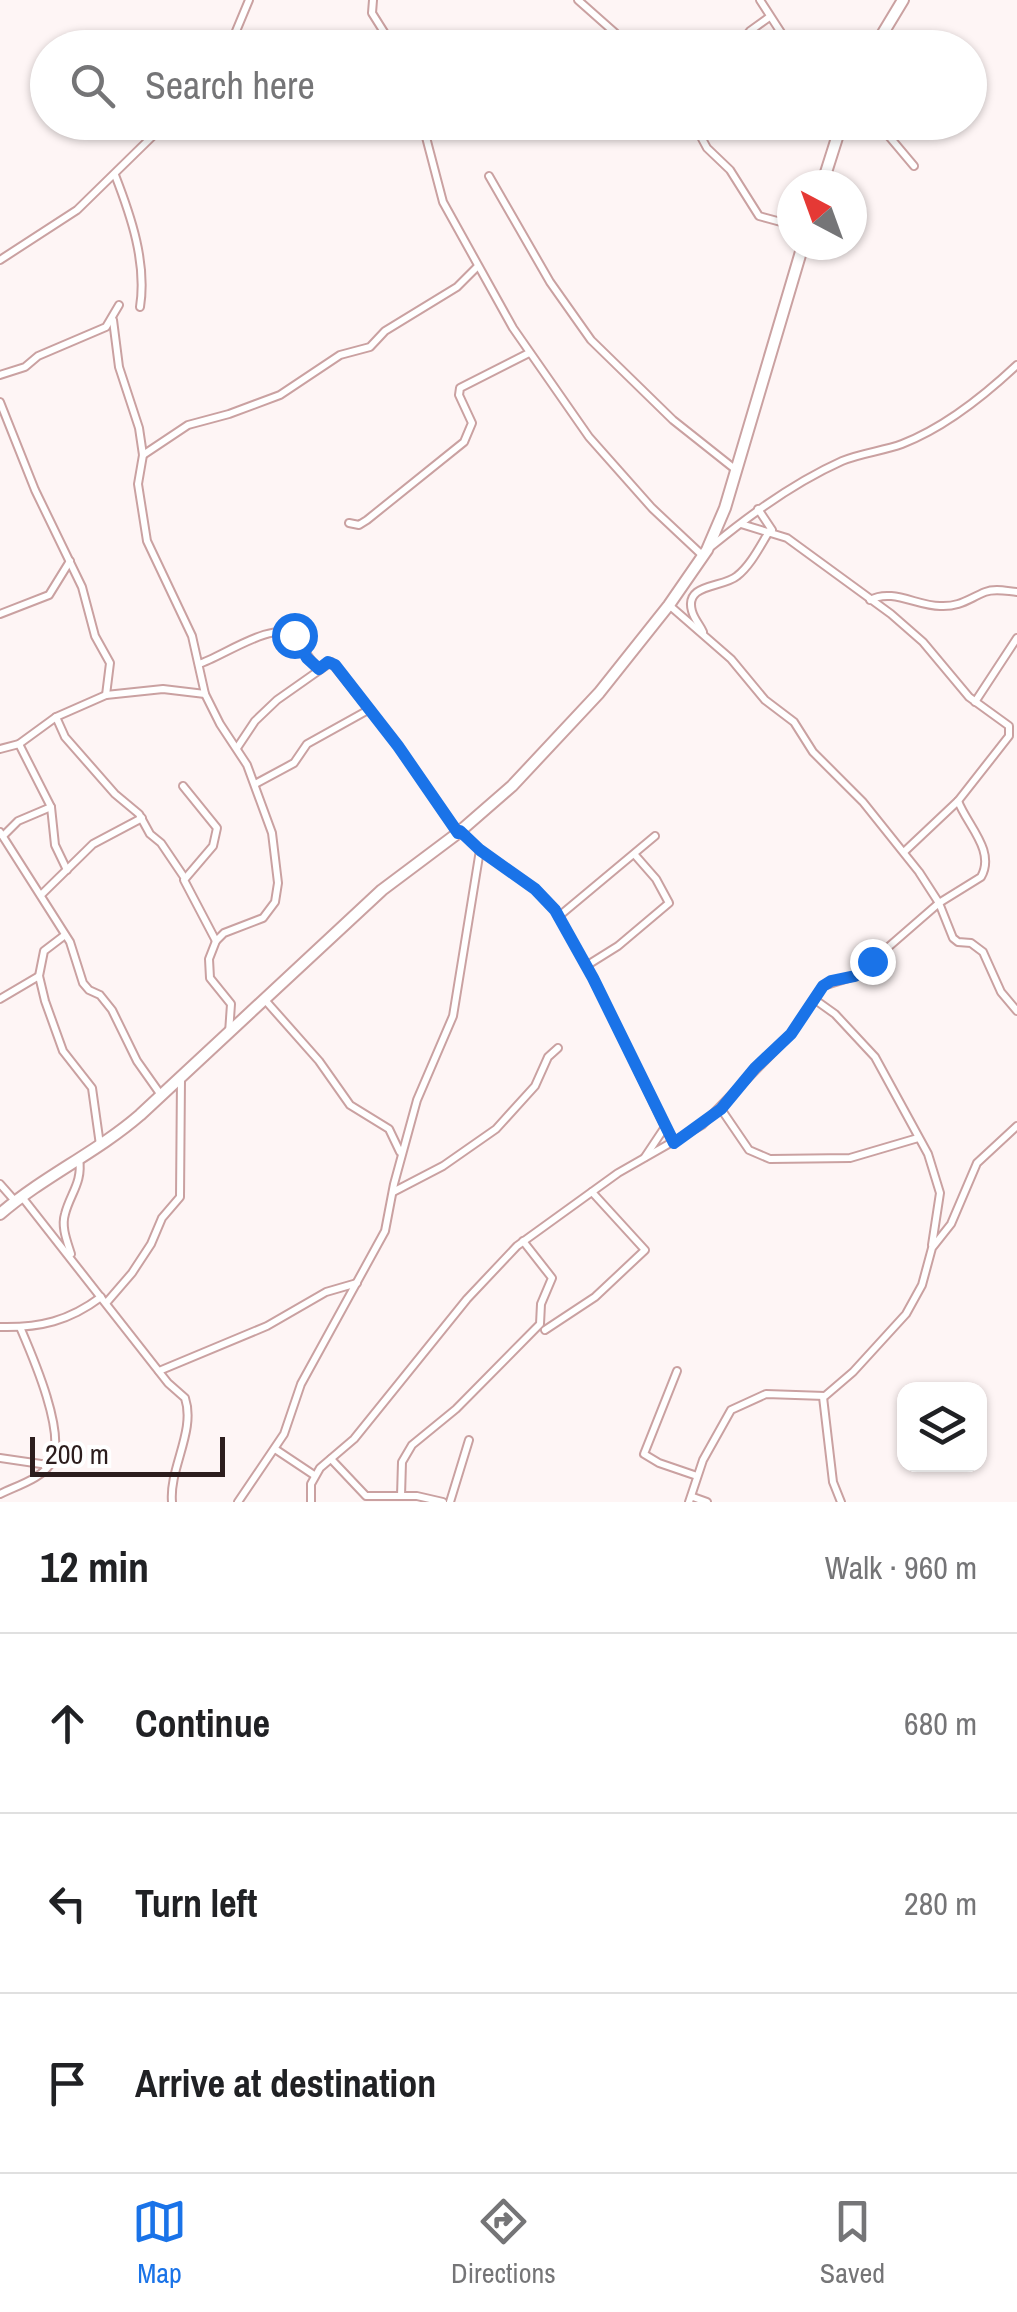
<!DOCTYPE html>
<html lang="en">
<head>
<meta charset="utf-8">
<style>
  body { margin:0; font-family:"Archivo Narrow",sans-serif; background:#f2f2f2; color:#202124 }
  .controls { position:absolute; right:30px; bottom:30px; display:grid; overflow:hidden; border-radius:20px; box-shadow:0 2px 8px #0004 }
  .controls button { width:90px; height:90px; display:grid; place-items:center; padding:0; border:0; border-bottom:2px solid #e0e0e0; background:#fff; color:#202124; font:50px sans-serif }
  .compass { position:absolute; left:777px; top:170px; width:90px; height:90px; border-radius:50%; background:#fff; box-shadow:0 2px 8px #0004; rotate:319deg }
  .scale { position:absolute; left:30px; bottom:25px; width:195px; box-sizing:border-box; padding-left:10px; border:5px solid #2c1d1d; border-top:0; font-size:28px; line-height:35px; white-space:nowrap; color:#2c1d1d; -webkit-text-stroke:8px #fff; paint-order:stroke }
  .stop { position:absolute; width:30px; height:30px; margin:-22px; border:8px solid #1a73e8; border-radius:50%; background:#fff }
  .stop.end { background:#1a73e8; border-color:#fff; box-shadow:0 2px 10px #0008 }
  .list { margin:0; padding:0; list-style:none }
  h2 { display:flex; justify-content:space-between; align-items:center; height:130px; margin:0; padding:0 40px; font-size:42px }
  h2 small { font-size:32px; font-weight:400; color:#757577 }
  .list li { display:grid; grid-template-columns:65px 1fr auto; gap:30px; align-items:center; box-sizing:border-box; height:180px; padding:0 40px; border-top:2px solid #e0e0e0 }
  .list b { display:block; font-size:38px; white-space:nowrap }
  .list em { font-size:32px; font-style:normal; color:#757577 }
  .icon { flex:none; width:55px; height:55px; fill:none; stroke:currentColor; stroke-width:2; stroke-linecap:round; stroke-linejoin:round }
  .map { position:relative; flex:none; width:1017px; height:1502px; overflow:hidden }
  .search { position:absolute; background:#fff; box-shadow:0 2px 8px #0004; left:30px; right:30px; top:30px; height:110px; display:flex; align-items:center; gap:25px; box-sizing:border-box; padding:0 35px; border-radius:55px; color:#757577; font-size:38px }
  .sheet { height:670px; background:#fff }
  nav { display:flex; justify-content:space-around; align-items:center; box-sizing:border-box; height:140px; border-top:2px solid #e0e0e0; background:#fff; font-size:28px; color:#757577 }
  nav a { display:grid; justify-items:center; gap:5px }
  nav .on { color:#1a73e8 }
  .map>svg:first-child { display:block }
</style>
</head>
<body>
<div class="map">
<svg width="1017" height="1502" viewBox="0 0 1017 1502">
  <rect width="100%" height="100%" fill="#fef5f5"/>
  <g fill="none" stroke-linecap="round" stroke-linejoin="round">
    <g stroke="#caa1a1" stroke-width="10">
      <g id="street">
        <polyline points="373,0 372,13 394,48"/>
        <polyline points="578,0 622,39 642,48"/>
        <polyline points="760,0 791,48"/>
        <polyline points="229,48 249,0"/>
        <polyline points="737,48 750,31 768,18"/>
        <polyline points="422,122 443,202 513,328 589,437 652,508 702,555"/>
        <polyline points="693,122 707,148 730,170 759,216 792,225"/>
        <polyline points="877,122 914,166"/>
        <path d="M115,175C131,216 147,263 140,307"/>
        <polyline points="489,176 550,282 591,340 673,420 736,470"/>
        <polyline points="0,260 77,210 167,122"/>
        <polyline points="113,320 119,367 139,428 143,455 138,484 147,541 192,636 205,694 220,724 247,765 272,833 278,883 275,902 263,918 224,933 216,941 209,959 210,978 231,1004 229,1033"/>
        <polyline points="0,375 25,367 38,356 106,327 119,305"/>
        <polyline points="0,402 35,490 82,587 95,636 110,663 106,695"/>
        <polyline points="143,455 188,425 229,414 280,395 340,355 370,347 385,331 457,287 477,267"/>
        <polyline points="758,509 772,530"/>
        <polyline points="349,523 359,525 367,520 464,442 472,423 459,395 460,388 529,353"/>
        <polyline points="741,524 787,538 891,614 923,642 969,697 1009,726 1009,736 958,801 905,851"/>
        <path d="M712,546C752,513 795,482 842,461C861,453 883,451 902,444C944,428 985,395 1017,365"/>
        <path d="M870,600C892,588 917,606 940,606C960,607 968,599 985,592C995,588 1006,591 1017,592"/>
        <polyline points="669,605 731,659 765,700 794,722 813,752 863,802 919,872 939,903 953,938 958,942 971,943 983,952 1001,992 1017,1011"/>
        <polyline points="0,614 49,595 70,561"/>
        <path d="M703,632C700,625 694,619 692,611C684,583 723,588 737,576C751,565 760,546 770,530"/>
        <path d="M199,664C222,657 276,618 295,637C305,647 307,659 319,669"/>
        <polyline points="975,702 1017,638"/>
        <polyline points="56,717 65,737 115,794 139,814 150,834 161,843 184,877"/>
        <polyline points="19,744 51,807 55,845 67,870"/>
        <polyline points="237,748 255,721 277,700 331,662 398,746 458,833"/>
        <polyline points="0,749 19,744 56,717 106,695 163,689 205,694"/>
        <polyline points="255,784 294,763 307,744 370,709"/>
        <polyline points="183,786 217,828 213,846 184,880 216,941"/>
        <polyline points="0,832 70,942 83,983 89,990 100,995 112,1010 137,1061 161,1095"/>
        <polyline points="461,832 480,850 535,889 555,910 593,978 673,1143"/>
        <polyline points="3,836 18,821 51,807"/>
        <polyline points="41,895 93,844 142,818"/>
        <polyline points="558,917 655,836"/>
        <polyline points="65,935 44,951 39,976 45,1001 63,1051 92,1088 100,1145"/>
        <polyline points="586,966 618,946 669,903 656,879 635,855"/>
        <polyline points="0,999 39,976"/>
        <polyline points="814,999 835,1014 875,1057 928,1154 940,1193 932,1245"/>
        <polyline points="265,1000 319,1061 350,1105 389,1129 400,1152"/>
        <polyline points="721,1109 749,1150 770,1159 850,1158 918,1138"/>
        <polyline points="645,1157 665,1127"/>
        <polyline points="0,1184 15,1201"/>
        <polyline points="393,1192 443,1166 496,1129 535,1086 548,1057 558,1048"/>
        <path d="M22,1197L168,1383L185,1398C196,1431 169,1468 172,1502"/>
        <path d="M71,1254C67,1241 61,1227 65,1214C70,1194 83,1182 79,1159"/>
        <polyline points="107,1302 132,1273 151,1244 162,1218 180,1197 181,1079"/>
        <path d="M0,1327C40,1328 69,1321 101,1297"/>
        <polyline points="545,1330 595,1297 645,1250 592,1192"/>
        <polyline points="159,1371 267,1326 326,1292 357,1283"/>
        <polyline points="677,1371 644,1454 659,1463 697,1476"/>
        <polyline points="823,1397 833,1482 841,1502"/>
        <polyline points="275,1449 314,1475"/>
        <polyline points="0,1458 48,1465"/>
        <polyline points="331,1459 366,1496 417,1496 443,1502"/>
        <path d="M0,1494C16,1486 44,1478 52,1461C66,1432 32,1355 20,1327"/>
        <polyline points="401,1496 402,1462 412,1445 456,1409 540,1324 541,1304 552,1278 523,1241"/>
        <polyline points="693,1497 707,1502"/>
        <polyline points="238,1502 284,1434 301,1384 385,1231 394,1184 417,1100 453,1016 480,850"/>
        <path d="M311,1502V1484L320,1468L354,1439L467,1299L517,1246L618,1173L702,1125L791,1034L823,986L855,976L939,903L981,877C996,851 967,825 958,801"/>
        <polyline points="450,1502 469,1440"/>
        <polyline points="689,1502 703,1460 731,1410 766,1394 825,1396 853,1372 906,1314 922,1285 932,1248 951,1224 977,1163 1017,1126"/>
      </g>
    </g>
    <g stroke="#caa1a1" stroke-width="14">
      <g id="secondary">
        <polyline points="874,48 903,0"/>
        <polyline points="822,185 842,122"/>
        <path d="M0,1214C44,1176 96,1153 140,1115L382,890L458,833L512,786L599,693L669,605L707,550L725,508L803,245"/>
      </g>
    </g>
    <use href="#street" stroke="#fff" stroke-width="6"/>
    <use href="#secondary" stroke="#fff" stroke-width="10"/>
  </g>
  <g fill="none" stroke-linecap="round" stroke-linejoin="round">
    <polyline stroke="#1a73e8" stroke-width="12" points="294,635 307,658 319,669 328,662 335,665 398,746 458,833 460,831 480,850 535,889 555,910 593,978 674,1143 721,1109 755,1068 791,1034 823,986 831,981 855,976 872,961"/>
  </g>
</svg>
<div class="controls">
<button><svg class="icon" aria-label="layers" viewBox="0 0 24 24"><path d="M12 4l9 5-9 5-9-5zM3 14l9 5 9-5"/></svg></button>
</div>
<svg class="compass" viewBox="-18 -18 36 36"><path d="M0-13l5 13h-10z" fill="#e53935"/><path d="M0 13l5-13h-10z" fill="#757577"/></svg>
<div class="scale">200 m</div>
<div class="stop" style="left:294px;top:635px"></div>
<div class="stop end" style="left:872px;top:961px"></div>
<div class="search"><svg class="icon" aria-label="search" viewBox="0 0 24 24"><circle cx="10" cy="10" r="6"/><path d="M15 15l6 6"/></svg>Search here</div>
</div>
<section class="sheet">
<h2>12 min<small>Walk · 960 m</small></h2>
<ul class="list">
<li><svg class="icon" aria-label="ahead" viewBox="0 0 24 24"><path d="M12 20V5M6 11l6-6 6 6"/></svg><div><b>Continue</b></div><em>680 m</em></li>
<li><svg class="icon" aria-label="left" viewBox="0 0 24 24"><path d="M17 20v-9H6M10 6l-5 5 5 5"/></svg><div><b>Turn left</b></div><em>280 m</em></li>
<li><svg class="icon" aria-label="arrive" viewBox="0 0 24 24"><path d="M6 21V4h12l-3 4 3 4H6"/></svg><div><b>Arrive at destination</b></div></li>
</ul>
</section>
<nav>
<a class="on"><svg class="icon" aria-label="map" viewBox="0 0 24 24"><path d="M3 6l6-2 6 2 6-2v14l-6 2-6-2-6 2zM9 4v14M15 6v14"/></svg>Map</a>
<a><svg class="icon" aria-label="directions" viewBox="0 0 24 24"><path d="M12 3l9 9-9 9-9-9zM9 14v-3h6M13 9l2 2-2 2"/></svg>Directions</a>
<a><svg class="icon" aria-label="saved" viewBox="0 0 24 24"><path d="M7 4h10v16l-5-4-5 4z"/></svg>Saved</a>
</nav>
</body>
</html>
